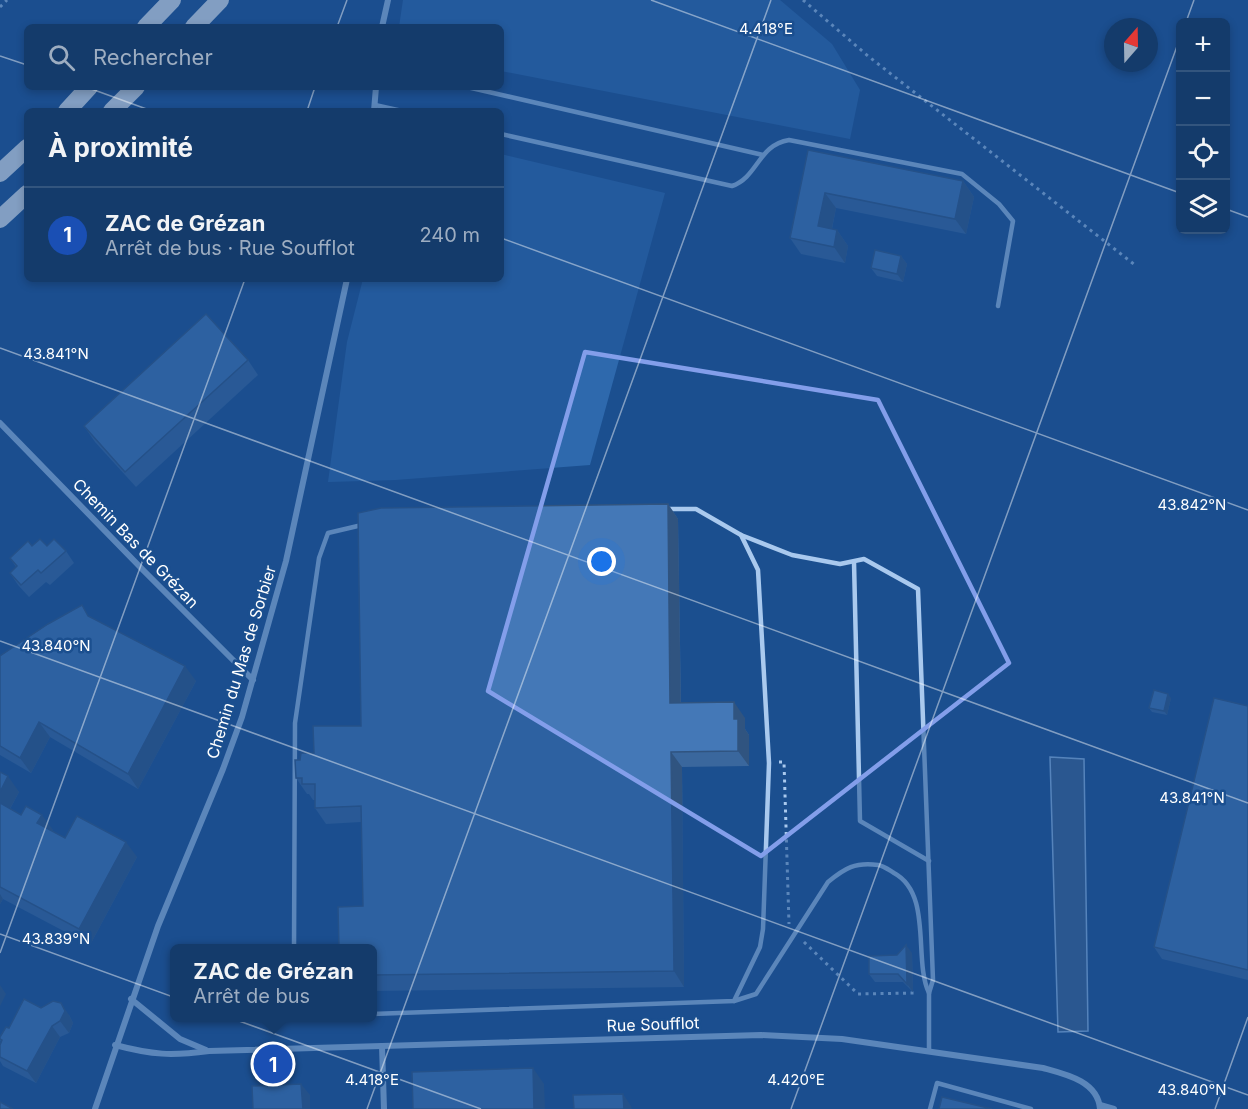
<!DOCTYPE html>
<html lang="fr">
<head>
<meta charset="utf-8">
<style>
  body { margin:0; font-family:Inter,sans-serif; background:#214673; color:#f1f3f6 }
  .controls { position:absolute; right:18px; top:18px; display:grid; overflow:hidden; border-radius:9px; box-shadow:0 3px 9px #0003 }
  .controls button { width:54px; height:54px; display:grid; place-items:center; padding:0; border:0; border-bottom:2px solid #33557e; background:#143b6b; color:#f1f3f6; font:30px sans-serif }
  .compass { position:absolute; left:1104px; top:18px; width:54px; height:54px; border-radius:50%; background:#143b6b; box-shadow:0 3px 9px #0003; rotate:20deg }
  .you { position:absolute; left:602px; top:562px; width:21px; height:21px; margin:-15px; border:4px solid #fff; border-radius:50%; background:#1a73e8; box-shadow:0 0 0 9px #1a73e833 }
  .badge { display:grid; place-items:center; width:39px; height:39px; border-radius:50%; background:#ffd166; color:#fff; font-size:20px; font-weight:700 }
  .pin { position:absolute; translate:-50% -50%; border:3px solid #fff; box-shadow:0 2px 6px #0006 }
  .popup { position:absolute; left:170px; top:944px; width:207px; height:78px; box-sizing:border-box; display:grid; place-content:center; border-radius:9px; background:#143b6b; filter:drop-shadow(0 2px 4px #0005); font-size:20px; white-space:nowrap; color:#9dadc1 }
  .popup b { font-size:22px; color:#f1f3f6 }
  .popup::after { content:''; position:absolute; left:50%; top:100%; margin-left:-12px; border:12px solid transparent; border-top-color:#143b6b }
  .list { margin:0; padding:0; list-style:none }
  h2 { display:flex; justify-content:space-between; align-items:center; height:78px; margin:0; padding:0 24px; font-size:26px }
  h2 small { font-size:20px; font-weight:400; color:#9dadc1 }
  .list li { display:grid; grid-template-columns:39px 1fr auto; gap:18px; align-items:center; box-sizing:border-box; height:96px; padding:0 24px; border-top:2px solid #33557e }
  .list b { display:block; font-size:22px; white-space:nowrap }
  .list p { margin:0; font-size:20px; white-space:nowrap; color:#9dadc1 }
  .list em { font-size:20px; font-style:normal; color:#9dadc1 }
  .icon { flex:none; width:33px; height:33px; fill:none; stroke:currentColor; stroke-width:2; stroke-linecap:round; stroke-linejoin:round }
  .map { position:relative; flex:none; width:1248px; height:1109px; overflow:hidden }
  .search { position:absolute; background:#143b6b; box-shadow:0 3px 9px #0003; left:24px; top:24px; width:480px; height:66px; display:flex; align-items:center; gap:15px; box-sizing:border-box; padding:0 21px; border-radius:9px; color:#9dadc1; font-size:22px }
  .panel { position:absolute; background:#143b6b; box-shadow:0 3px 9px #0003; left:24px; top:108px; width:480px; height:174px; border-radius:9px }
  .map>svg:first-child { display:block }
</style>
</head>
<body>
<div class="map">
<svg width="1248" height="1109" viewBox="0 0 1248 1109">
  <rect width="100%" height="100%" fill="#1b4f8f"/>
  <g fill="#2e69ad">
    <polygon points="403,0 780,0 832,44 860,90 850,139 501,71 501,27 399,27"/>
    <polygon points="501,154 665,193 590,465 395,480 328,482 347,342 363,279 501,279"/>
  </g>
  <polygon fill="#3c6290" stroke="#9cc4f0" stroke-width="1.5" points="1050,757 1084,759 1088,1031 1058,1032"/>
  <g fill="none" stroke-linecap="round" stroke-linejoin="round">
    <g stroke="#a9c9ee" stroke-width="3" stroke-dasharray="3 4.5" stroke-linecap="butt">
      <polyline points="803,0 868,56 1135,265"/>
      <polyline points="0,7 7,0"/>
      <polyline points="779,762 784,762 789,924"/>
      <polyline points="804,942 858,994 918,993"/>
    </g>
    <g stroke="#a9c9ee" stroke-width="4.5">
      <polyline points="467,87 763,155"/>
      <polyline points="375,105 402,111"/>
      <path d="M501,134L732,186C758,177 758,145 789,140L962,174L999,204L1013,221L998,306"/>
      <polyline points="666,509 696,509 741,535 792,555 840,564 864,559 918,589 933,980 929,993 929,1050"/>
      <polyline points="854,562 860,821 929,861"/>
      <polyline points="294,948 295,723 319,558 328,533 362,525"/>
      <polyline points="734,1001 760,947 763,929 769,763 758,570 741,535"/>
      <path d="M372,1014L734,1001L756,994L828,882C845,868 855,862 878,865C884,866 889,870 894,873C933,894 913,960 929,993"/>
      <polyline points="930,1109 937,1083 1031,1109"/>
    </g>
    <g stroke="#a9c9ee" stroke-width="6">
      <polyline points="382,27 388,0"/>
      <polyline points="374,111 376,87"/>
      <polyline points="0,423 144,571 253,680"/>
      <polyline points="131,999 180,1039 206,1050"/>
      <path d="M115,1045C153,1055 171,1056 209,1051L761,1035L842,1039L1043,1068C1065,1074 1098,1081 1100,1109"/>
      <polyline points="382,1046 384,1109"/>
      <polyline points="1100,1105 1114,1109"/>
      <polyline points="95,1109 158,926 223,769 242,717 286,561 347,279"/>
    </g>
    <g stroke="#fff" stroke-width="18">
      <polyline points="146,27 172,0"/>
      <polyline points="194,27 220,0"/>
      <polyline points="67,111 89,87"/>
      <polyline points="112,111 136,87"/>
      <polyline points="0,173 27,148"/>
      <polyline points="0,219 27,194"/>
    </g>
  </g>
  <g fill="#3a679d">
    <polygon points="808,150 963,181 974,197 966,234 836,208 832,229 837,230 848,246 845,263 801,254 790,238"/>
    <polygon points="901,256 907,264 903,282 877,276 871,268"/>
    <polygon points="248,360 258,375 136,487 95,442 84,426"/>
    <polygon points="668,504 678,519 681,703 745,718 745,729 749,735 749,766 682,767 684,987 372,991 372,948 363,906 361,822 326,824 315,808 315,800 313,800 309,794 307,794 296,778 300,760 361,726"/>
    <polygon points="32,546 47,546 66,551 74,563 50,585 46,582 29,597 18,585 10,573 16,567 10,558"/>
    <polygon points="92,618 196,681 138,789 50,737 31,773 0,755 0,656"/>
    <polygon points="1171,698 1167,715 1152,712 1149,708"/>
    <polygon points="1248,706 1248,980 1162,959 1154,947"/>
    <polygon points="0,772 19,792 10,809 53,830 52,831 65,838 137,857 90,945 3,899 0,904"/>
    <polygon points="912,953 913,992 903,982 875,982 869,974 897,955"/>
    <polygon points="41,1008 69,1015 73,1023 69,1033 60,1037 36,1083 3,1066 0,1061 0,1045 1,1042 0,1040 0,1037 9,1028"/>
  </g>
  <g fill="#305480">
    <polygon points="963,181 974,197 966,234 955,219"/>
    <polygon points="825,193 836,208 829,242 818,226"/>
    <polygon points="837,230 848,246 845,263 834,247"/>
    <polygon points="901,256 907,264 903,282 897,274"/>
    <polygon points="668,504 678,519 681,719 670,703"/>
    <polygon points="185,666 196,681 138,789 128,774"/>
    <polygon points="1168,694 1171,698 1167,715 1164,711"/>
    <polygon points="734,702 745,718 745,729 749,735 749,766 738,751 734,719"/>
    <polygon points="39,722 50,737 31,773 20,758"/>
    <polygon points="671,752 682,767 684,987 674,971"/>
    <polygon points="8,776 19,792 6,816 0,808 0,792"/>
    <polygon points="42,815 53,830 48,839 37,823"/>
    <polygon points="126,842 137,857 90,945 79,929"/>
    <polygon points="0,894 3,899 0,904"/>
    <polygon points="906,945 912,953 913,992 907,984"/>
    <polygon points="0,985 6,994 0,1006"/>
    <polygon points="61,1003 69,1015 73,1023 69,1033 60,1021"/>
    <polygon points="52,1026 60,1037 36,1083 27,1071"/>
    <polygon points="533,1068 544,1084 545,1109 534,1109"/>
    <polygon points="301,1084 310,1095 310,1109 303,1109"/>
    <polygon points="623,1094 631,1106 632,1109 624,1109"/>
  </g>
  <g fill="#4478b7" stroke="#305480" stroke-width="1.5">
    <polygon points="808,150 963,181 955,219 825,193 818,226 837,230 834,247 790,238"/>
    <polygon points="875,250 901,256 897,274 871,268"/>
    <polygon points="206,314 248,360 125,472 84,426"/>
    <polygon points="668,504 670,703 734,702 734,719 738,719 738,751 671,752 674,971 372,975 372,948 339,948 338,907 363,906 361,806 315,808 315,784 302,784 302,778 296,778 295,760 300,760 301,753 314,753 313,726 361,726 358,513 381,508"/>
    <polygon points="40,539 47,546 54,539 66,551 41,573 38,570 21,585 10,573 17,566 10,558 28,541 32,546"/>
    <polygon points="82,605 88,616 185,666 128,774 39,722 20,758 0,746 0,656 48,624"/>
    <polygon points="1154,690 1168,694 1164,711 1149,708"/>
    <polygon points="1214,698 1248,706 1248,970 1154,947"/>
    <polygon points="0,772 8,776 0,792"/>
    <polygon points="0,803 21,815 26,806 42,815 37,823 65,838 77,816 126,842 79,929 0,887"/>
    <polygon points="906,945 907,984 898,974 869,974 869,956 897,955"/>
    <polygon points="24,999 41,1008 53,1001 61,1003 65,1011 60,1021 52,1026 27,1071 0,1057 0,1045 2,1040 0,1039 0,1037 6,1027 9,1028"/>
    <polygon points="533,1068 534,1109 413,1109 412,1072"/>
    <polygon points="301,1084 303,1109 253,1109 252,1086"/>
    <polygon points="623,1094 624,1109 574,1109 573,1095"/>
    <polygon points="942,1097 992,1109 939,1109"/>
    <polygon points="0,1102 13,1109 0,1109"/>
  </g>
  <path d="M0 0H1248V1109H0ZM585,352L878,400L1009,663L761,856L488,691Z" fill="#1b4f8f" fill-opacity=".55" fill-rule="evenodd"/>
  <path fill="none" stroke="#839eea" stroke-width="4.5" stroke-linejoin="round" d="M585,352L878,400L1009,663L761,856L488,691Z"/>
  <path fill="none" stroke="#fff" stroke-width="1.5" stroke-opacity="0.45" d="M651,0L1180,193M1186,22L1194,0M337,27L347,0M0,56L27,65M86,87L152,111M307,111L315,87M1226,209L1248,217M501,238L1248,510M0,348L1248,803M0,641L1248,1095M0,934L481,1109M0,953L245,279M367,1109L771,0M791,1109L1180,38M1215,1109L1248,1017"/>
  <g text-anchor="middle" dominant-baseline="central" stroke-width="5" stroke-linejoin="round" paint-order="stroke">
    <g font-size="16" fill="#fff" stroke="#1b4f8f">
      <text transform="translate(136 543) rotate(46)">Chemin Bas de Grézan</text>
      <text transform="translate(241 662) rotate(-73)">Chemin du Mas de Sorbier</text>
      <text transform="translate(653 1024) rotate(-2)">Rue Soufflot</text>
    </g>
  </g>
  <g font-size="15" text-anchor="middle" fill="#fff" stroke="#1b4f8f" stroke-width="5" stroke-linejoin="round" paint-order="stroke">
    <text x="766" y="34">4.418°E</text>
    <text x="56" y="359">43.841°N</text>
    <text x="1192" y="510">43.842°N</text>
    <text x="56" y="651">43.840°N</text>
    <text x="1192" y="803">43.841°N</text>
    <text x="56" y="944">43.839°N</text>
    <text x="372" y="1085">4.418°E</text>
    <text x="796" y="1085">4.420°E</text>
    <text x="1192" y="1095">43.840°N</text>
  </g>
</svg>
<div class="controls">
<button>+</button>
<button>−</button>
<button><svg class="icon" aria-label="locate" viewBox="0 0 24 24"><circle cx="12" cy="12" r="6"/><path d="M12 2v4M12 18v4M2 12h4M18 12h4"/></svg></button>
<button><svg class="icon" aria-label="layers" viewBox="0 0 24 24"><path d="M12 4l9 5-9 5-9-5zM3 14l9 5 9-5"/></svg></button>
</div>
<svg class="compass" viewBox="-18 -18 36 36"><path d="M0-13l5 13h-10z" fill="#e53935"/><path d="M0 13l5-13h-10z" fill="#9dadc1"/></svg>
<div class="you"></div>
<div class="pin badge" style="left:273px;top:1064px;background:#1a4fb4">1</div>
<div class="popup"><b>ZAC de Grézan</b>Arrêt de bus</div>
<div class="search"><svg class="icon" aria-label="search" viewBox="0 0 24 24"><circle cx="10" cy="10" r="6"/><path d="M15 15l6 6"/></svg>Rechercher</div>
<section class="panel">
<h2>À proximité<small></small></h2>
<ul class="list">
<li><span class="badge" style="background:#1a4fb4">1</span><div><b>ZAC de Grézan</b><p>Arrêt de bus · Rue Soufflot</p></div><em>240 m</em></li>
</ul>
</section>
</div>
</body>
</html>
